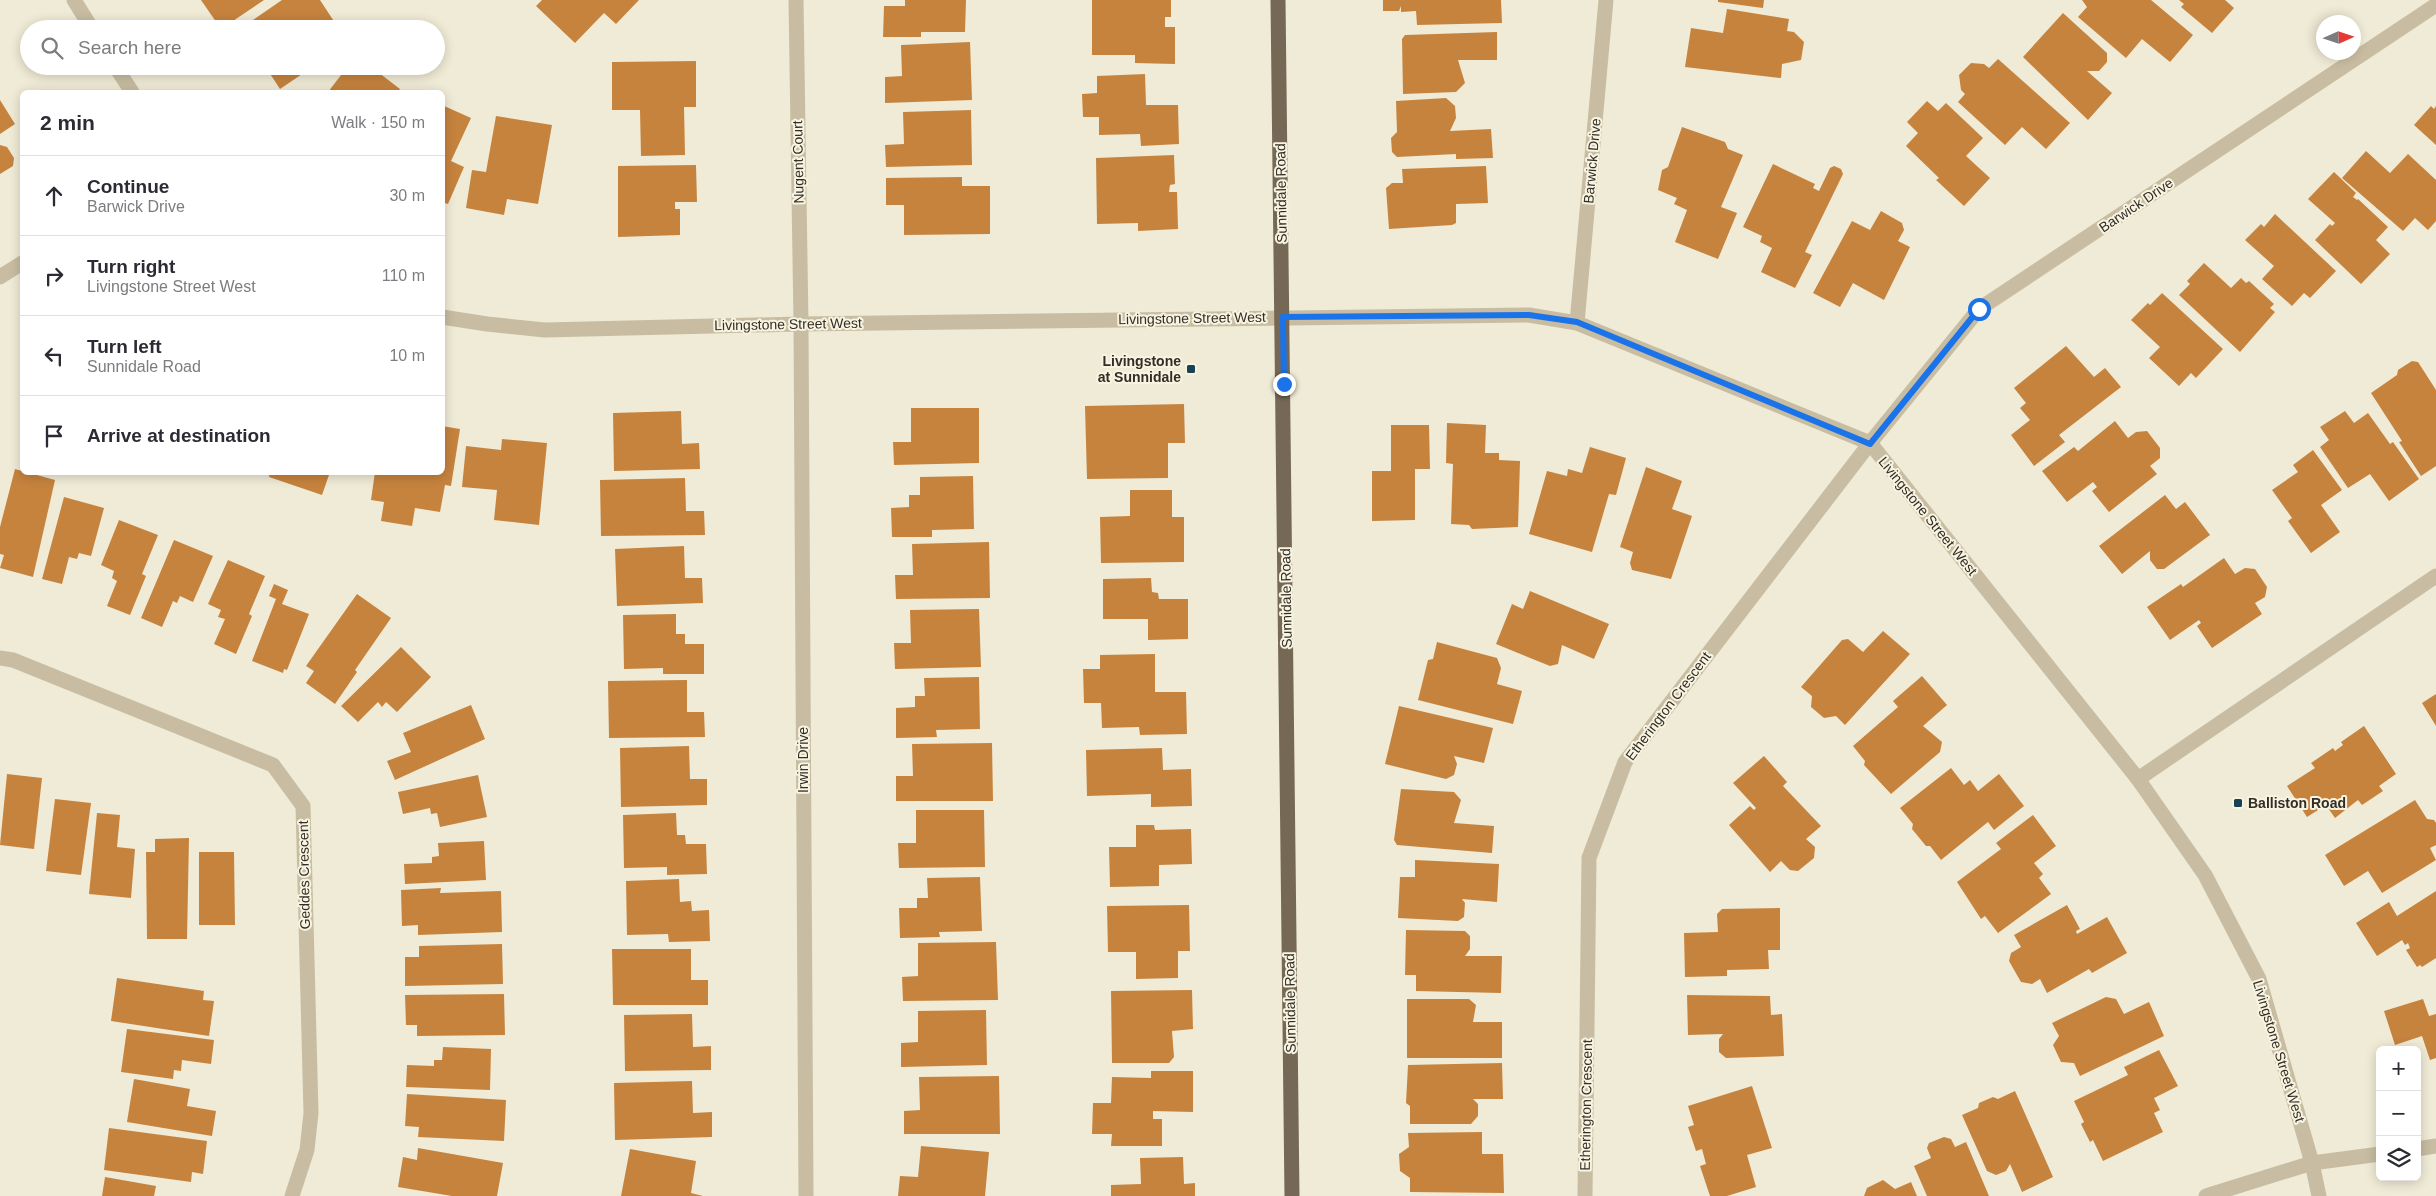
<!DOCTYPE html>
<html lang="en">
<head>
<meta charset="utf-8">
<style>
  body { margin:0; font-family:Arial,sans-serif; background:#f7f7f7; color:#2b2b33 }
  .controls { position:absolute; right:15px; bottom:15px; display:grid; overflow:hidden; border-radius:8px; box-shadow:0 2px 12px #0003 }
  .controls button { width:45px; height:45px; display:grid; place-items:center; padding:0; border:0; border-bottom:1px solid #e1e1e2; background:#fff; color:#2b2b33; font:25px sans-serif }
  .compass { position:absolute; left:2316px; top:15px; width:45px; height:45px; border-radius:50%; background:#fff; box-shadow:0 2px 12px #0003; rotate:87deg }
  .stop { position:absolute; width:15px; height:15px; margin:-11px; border:4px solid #1a73e8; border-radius:50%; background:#fff }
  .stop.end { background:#1a73e8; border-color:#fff; box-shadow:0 1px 5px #0008 }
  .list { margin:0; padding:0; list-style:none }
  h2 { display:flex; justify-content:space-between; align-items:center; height:65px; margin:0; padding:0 20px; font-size:21px }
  h2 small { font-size:16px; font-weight:400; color:#7c7c81 }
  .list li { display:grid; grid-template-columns:32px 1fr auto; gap:15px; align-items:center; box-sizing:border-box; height:80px; padding:0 20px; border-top:1px solid #e1e1e2 }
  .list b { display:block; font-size:19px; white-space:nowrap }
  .list p { margin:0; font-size:16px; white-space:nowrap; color:#7c7c81 }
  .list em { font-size:16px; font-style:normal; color:#7c7c81 }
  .icon { flex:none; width:28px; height:28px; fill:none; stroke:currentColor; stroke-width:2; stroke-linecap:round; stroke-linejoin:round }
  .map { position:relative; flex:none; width:2436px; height:1196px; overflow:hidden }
  .search { position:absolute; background:#fff; box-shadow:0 2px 12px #0003; left:20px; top:20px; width:425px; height:55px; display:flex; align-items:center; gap:12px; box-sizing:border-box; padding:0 18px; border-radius:28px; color:#7c7c81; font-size:19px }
  .panel { position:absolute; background:#fff; box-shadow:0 2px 12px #0003; left:20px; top:90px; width:425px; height:385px; border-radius:8px }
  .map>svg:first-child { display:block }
</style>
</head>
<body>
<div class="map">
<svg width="2436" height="1196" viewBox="0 0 2436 1196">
  <rect width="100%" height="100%" fill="#f0ebd6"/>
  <g fill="#c6833e">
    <polygon points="201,0 264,0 221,29"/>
    <polygon points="282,0 320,0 339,29 240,29"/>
    <polygon points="542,0 639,0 616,24 604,13 575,43 536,6"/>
    <polygon points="905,0 966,0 965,32 921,32 921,37 883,37 884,6 905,6"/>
    <polygon points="1092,0 1171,0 1171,17 1165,17 1165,27 1175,27 1175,64 1135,63 1135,55 1092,55"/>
    <polygon points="1383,0 1501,0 1502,23 1417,25 1416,11 1401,12 1401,6 1399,11 1383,11"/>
    <polygon points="1718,0 1764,0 1763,8 1718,2"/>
    <polygon points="2082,0 2151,0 2193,35 2170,62 2142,39 2126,58 2078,17 2087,7"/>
    <polygon points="2179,0 2225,0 2234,8 2212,33 2181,7 2184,4"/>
    <polygon points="1727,9 1789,19 1787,31 1794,32 1804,42 1801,60 1782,64 1781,78 1685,67 1691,28 1723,33"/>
    <polygon points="2063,13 2107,53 2107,62 2099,71 2087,71 2112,93 2088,120 2023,57"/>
    <polygon points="1497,32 1497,60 1458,60 1465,83 1456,92 1403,94 1402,39 1405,35"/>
    <polygon points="970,42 972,100 885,103 885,77 902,76 901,45"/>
    <polygon points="1998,59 2070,123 2046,149 2022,127 2005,145 1958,102 1965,94 1961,90 1959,75 1971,63 1984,64 1989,68"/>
    <polygon points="696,61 696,107 684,107 685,155 641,156 640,110 612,110 612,62"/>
    <polygon points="265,66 314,66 280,89"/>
    <polygon points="348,66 370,66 400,89 397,92 328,92"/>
    <polygon points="1145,74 1146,105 1178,105 1179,144 1141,146 1140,134 1099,135 1099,117 1083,117 1082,94 1097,93 1097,76"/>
    <polygon points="1446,98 1455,106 1456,118 1450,131 1491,129 1493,158 1456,159 1456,154 1397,157 1392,152 1391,138 1397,132 1396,101"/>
    <polygon points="0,100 15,124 0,134"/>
    <polygon points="1927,101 1938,111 1946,103 1983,138 1966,156 1990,178 1964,206 1936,180 1939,178 1906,146 1918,133 1907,122"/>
    <polygon points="442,105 471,118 451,161 464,167 448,204 442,202"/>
    <polygon points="2431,106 2434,109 2436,106 2436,145 2414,125"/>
    <polygon points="971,110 972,165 886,167 885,145 904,144 903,112"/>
    <polygon points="496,116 552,125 538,204 507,199 504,215 466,208 472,170 486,172"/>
    <polygon points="1682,127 1725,142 1728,149 1743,155 1721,207 1737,213 1718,259 1675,242 1687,210 1674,204 1677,198 1658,190 1662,170 1668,167"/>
    <polygon points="0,145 7,147 14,158 13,166 0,174"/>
    <polygon points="2366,151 2390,173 2408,154 2436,180 2436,221 2428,230 2415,218 2403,231 2342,178"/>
    <polygon points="1174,155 1175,184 1170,185 1169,192 1177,192 1178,229 1138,231 1138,223 1097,224 1096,158"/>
    <polygon points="1773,164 1815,184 1813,188 1819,191 1830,168 1834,166 1841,169 1843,174 1805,252 1812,255 1795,288 1761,272 1772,248 1760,242 1762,236 1743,227"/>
    <polygon points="696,165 697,202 675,202 675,209 680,209 680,235 618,237 618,166"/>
    <polygon points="1486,166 1488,203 1456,204 1456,223 1452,225 1389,229 1386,188 1392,183 1403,183 1402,169"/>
    <polygon points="2334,172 2356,193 2353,197 2357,200 2358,199 2388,227 2376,240 2390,254 2361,284 2315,240 2330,224 2332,226 2335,223 2308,199"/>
    <polygon points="962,177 962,186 990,186 990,234 904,235 904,205 886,205 886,178"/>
    <polygon points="1881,211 1902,223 1904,230 1898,241 1910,247 1884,300 1853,283 1840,307 1813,293 1852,221 1870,230"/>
    <polygon points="2275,214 2336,271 2310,298 2304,293 2292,306 2262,279 2274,266 2245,240 2261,224 2264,227"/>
    <polygon points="2204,263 2231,288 2241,278 2246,283 2249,281 2274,304 2270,308 2275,312 2240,352 2179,295 2190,284 2187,281"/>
    <polygon points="2162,293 2223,349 2196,378 2191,373 2179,386 2149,358 2160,347 2131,320 2148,303 2150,305"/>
    <polygon points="2066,346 2094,377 2105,368 2121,387 2059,435 2065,442 2034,466 2011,435 2030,420 2020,408 2026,403 2014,388"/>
    <polygon points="2412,361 2418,362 2436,390 2436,466 2421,476 2399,442 2402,441 2371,393 2397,375 2398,370"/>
    <polygon points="1184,404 1185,443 1168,443 1168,478 1087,479 1085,406"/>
    <polygon points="911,408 979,408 979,463 894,465 893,442 911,442"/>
    <polygon points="681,411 682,444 699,443 700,469 614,471 613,413"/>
    <polygon points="2345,411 2354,423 2368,413 2390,444 2393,442 2419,479 2389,501 2370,474 2348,488 2320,447 2329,440 2320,427"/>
    <polygon points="2115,421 2128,438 2136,432 2147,431 2160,448 2160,458 2150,466 2157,474 2109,512 2092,491 2097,487 2093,482 2067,502 2042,471 2074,447 2078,451"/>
    <polygon points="1447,423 1486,425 1485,453 1499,453 1499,460 1520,461 1518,527 1472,529 1469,525 1451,524 1453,464 1446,463"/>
    <polygon points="1391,425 1429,425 1430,469 1415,469 1415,520 1372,521 1372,471 1391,471"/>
    <polygon points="442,426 460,429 451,486 445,485 440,512 415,508 412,526 381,521 384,502 371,500 375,472 442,472"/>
    <polygon points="502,439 547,443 539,525 494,520 497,490 462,487 466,446 501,450"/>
    <polygon points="1590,447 1626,458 1616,495 1609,494 1592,552 1529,534 1547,471 1567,476 1568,469 1582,473"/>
    <polygon points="2313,450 2342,490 2321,505 2340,532 2311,553 2288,521 2292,518 2272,490 2298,472 2293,465"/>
    <polygon points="1646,467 1682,481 1672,509 1692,516 1671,579 1632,570 1630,563 1633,552 1620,547"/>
    <polygon points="15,469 55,480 33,577 0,568 4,555 0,554 0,527"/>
    <polygon points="270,472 330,472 322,495 269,477"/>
    <polygon points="973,476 974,529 932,530 932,537 892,537 891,508 909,507 909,495 920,495 920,477"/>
    <polygon points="685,478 686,511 704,511 705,535 601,536 600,480"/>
    <polygon points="1130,490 1172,490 1172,517 1184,517 1184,562 1101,563 1100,517 1130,516"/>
    <polygon points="2165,495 2176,509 2185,502 2210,535 2164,569 2157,569 2150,560 2150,551 2122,574 2099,546"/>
    <polygon points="64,497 104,508 91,556 79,553 77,559 69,557 62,584 42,579"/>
    <polygon points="119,520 158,535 142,574 146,576 130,615 107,606 117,581 112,578 114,571 101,565"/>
    <polygon points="174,540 213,556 193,602 180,596 177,603 173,601 162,627 141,618"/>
    <polygon points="989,542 990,598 896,599 895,575 913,575 912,544"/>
    <polygon points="684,546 685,578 702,578 703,603 617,606 615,549"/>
    <polygon points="2224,558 2235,574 2245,568 2255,569 2267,587 2265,597 2255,603 2262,614 2212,648 2197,626 2201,623 2199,620 2170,640 2147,607 2181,584 2183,587"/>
    <polygon points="228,560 265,576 249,614 252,616 236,654 214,644 225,619 218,617 221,610 208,604"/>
    <polygon points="1151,578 1152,592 1158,593 1159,599 1188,599 1188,639 1148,640 1148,619 1103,619 1103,579"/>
    <polygon points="274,584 288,590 282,604 309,614 287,670 284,669 283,673 252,661 276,599 269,596"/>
    <polygon points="1530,591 1609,624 1594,659 1562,645 1558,664 1550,666 1496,644 1512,604 1523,609"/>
    <polygon points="357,594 391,618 355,670 357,672 335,704 306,683 314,671 306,666"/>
    <polygon points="979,609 981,667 895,669 894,643 911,643 910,610"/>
    <polygon points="676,614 676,634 685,634 685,644 704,644 704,674 663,674 663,668 624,669 623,615"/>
    <polygon points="1883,631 1910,654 1845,725 1836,716 1824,718 1811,707 1812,696 1801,687 1842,640 1848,639 1863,652"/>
    <polygon points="1437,642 1497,658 1501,668 1497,684 1522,691 1513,724 1418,700 1428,660 1433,659"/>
    <polygon points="401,647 431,677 397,712 386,702 382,707 378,702 358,722 341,706"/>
    <polygon points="1155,654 1155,692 1186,692 1187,734 1140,735 1139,727 1102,728 1101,703 1084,703 1083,669 1100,669 1100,655"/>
    <polygon points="1922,676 1947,705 1923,726 1942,742 1940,752 1891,794 1864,765 1865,761 1853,746 1898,707 1893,701"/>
    <polygon points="979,677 980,729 936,730 937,737 896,738 896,708 915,707 915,696 925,696 924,678"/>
    <polygon points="687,680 687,712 704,712 705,737 609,738 608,681"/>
    <polygon points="2436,694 2436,726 2422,703"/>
    <polygon points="471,705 485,739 395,780 387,761 411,752 403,733"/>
    <polygon points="1399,706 1493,728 1484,763 1454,756 1457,764 1454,775 1446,779 1385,764"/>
    <polygon points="2364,726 2396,774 2379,786 2383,791 2362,805 2358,800 2335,818 2326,805 2307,817 2287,786 2315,768 2311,763 2333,748 2335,751 2343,745 2341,742"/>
    <polygon points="992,743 993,801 896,801 896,776 913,776 912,744"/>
    <polygon points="689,746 690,779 707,779 707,805 621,807 620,748"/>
    <polygon points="1162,748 1163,770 1191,769 1192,806 1151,807 1151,794 1087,796 1086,750"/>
    <polygon points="1764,756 1787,782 1783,786 1821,826 1806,839 1815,847 1814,858 1798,871 1790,870 1781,861 1770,872 1729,825 1750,806 1754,810 1756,808 1733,783"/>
    <polygon points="1951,768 1964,785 1970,780 1978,791 1999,774 2024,806 1994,830 1988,822 1941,860 1930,846 1926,846 1912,829 1913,824 1900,808"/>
    <polygon points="7,774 42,778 34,849 0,845"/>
    <polygon points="478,775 487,817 440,827 437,813 431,814 430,808 403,814 398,792"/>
    <polygon points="1401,789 1454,792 1461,800 1454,823 1494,826 1492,853 1397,845 1394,840"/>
    <polygon points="55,799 91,803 81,875 46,871"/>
    <polygon points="2415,800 2427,819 2434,820 2436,823 2436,845 2430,848 2436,860 2382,893 2368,871 2344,886 2325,855"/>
    <polygon points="916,810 984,810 985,867 899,868 898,843 916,843"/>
    <polygon points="97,813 120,815 117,847 135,849 131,898 89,894"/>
    <polygon points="676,813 677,835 685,835 686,844 706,844 707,874 667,875 667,867 624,868 623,815"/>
    <polygon points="2033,815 2056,846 2034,863 2043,874 2039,878 2051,894 1998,933 1985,916 1981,919 1957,882 2001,849 1996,843"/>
    <polygon points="1136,825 1154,825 1155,830 1191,829 1192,864 1159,865 1159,886 1110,887 1109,847 1136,847"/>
    <polygon points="189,838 187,939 147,939 146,852 155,852 155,839"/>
    <polygon points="484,841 486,880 405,884 404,864 432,863 432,857 439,856 438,843"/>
    <polygon points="199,852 234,852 235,925 199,925"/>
    <polygon points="1415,860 1499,864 1497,902 1462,899 1465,903 1464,917 1458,921 1398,918 1400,877 1415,877"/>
    <polygon points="980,877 982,931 939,932 940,937 900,938 899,908 917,908 917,898 928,898 927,878"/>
    <polygon points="679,879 680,902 691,901 692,911 709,910 710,941 669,942 668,934 627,935 626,881"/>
    <polygon points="441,888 440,893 501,891 502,932 418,935 418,925 402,926 401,890"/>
    <polygon points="2436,891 2436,958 2422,967 2420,965 2417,967 2406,950 2410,948 2408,943 2405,945 2402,940 2377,956 2356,923 2389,902 2397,916"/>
    <polygon points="1189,905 1190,951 1178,951 1178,978 1136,979 1136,952 1108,952 1107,906"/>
    <polygon points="2067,905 2080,929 2076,931 2077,934 2107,917 2127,953 2092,973 2089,969 2047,993 2040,979 2032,984 2021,982 2009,961 2011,953 2021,947 2014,935"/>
    <polygon points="1780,908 1780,950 1768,950 1769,969 1727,970 1727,976 1685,977 1684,933 1718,932 1717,914 1722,909"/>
    <polygon points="1406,930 1465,931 1470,936 1470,949 1465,956 1502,956 1501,993 1416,991 1416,975 1405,975"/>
    <polygon points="996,942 998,1000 903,1001 902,977 918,976 918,943"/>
    <polygon points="502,944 503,984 405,986 405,957 419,957 419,946"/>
    <polygon points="612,949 691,949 691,980 708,980 708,1005 613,1005"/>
    <polygon points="117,978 204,991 203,1000 214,1001 209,1036 111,1021"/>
    <polygon points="1192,990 1193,1029 1172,1031 1174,1057 1169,1063 1112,1063 1111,991"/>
    <polygon points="504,994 505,1035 417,1036 417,1025 406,1025 405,995"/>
    <polygon points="1687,995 1770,996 1771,1015 1782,1014 1784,1056 1726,1058 1719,1052 1719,1039 1723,1034 1688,1035"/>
    <polygon points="2106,997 2116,999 2124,1014 2149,1002 2164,1036 2080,1076 2074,1063 2061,1062 2053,1045 2059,1036 2052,1023"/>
    <polygon points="1407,999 1469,999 1476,1005 1473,1022 1502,1022 1502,1058 1407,1058"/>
    <polygon points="2423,999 2429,1016 2436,1014 2436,1058 2430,1060 2422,1036 2395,1045 2384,1011"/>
    <polygon points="986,1010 987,1065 901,1067 901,1043 918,1042 918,1011"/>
    <polygon points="692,1014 693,1047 711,1046 711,1070 625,1071 624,1015"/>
    <polygon points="127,1029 214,1040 211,1064 182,1060 181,1071 174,1070 173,1079 121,1072"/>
    <polygon points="443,1047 491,1049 490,1090 406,1087 407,1065 434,1066 434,1060 442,1060"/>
    <polygon points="2159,1050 2178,1086 2154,1098 2160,1110 2154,1113 2163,1132 2103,1161 2093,1140 2090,1142 2081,1124 2084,1122 2074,1101 2128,1075 2124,1067"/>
    <polygon points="1502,1063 1503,1099 1473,1099 1478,1104 1478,1116 1471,1124 1410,1124 1410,1106 1406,1103 1408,1065"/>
    <polygon points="1151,1071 1193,1071 1193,1112 1153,1111 1153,1119 1162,1119 1162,1146 1111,1146 1112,1134 1092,1134 1093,1103 1111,1103 1112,1077 1151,1078"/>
    <polygon points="999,1076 1000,1134 904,1134 904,1111 920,1110 919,1077"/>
    <polygon points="134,1079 190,1089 187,1106 216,1111 212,1136 127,1122"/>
    <polygon points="692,1081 693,1113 712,1112 712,1137 615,1140 614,1083"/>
    <polygon points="1752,1086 1772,1148 1747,1155 1756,1187 1727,1196 1710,1196 1700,1166 1706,1164 1702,1149 1696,1151 1688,1127 1694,1125 1688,1106"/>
    <polygon points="2015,1091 2053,1177 2022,1192 2010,1164 2006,1171 1996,1175 1987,1171 1962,1115 1978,1108 1979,1103 1993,1097 1998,1099"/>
    <polygon points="407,1094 506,1100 504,1141 418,1137 419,1127 405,1126"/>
    <polygon points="109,1128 207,1141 203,1174 192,1172 191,1182 104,1170"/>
    <polygon points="1482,1132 1482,1154 1503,1154 1504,1193 1410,1192 1410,1178 1400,1171 1399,1154 1409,1147 1408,1133"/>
    <polygon points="1944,1137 1951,1139 1955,1147 1966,1142 1989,1196 1927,1196 1914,1166 1931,1158 1927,1148 1929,1143"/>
    <polygon points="921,1146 989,1152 985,1196 898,1196 900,1176 918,1177"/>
    <polygon points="418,1148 503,1163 497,1196 452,1196 398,1187 403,1157 417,1160"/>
    <polygon points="630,1149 696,1161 691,1193 703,1196 621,1196"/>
    <polygon points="1183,1157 1184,1184 1195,1183 1195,1196 1111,1196 1111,1185 1141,1184 1140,1158"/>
    <polygon points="105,1177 156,1186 154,1196 102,1196"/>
    <polygon points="1883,1180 1895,1189 1911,1182 1917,1196 1864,1196 1867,1188"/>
  </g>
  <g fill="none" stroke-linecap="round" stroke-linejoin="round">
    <g stroke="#c8bda2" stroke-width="15">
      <polyline points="74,0 92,29"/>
      <polyline points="796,0 801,324 806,1196"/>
      <polyline points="115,66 132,92"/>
      <polyline points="0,277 22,263"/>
      <polyline points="442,317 487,324 545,330 801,324 1529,315 1577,323 1870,443 2138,779 2205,875 2259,979 2312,1163 2319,1196"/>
      <polyline points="1577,323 1606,0"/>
      <polyline points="0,658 13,660 273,765 303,806 311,1113 307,1150 292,1196"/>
      <polyline points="2138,779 2436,576"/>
      <polyline points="2417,1149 2436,1146"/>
      <polyline points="1585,1196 1589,858 1625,762 1870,443 1979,309 2436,5"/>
      <polyline points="2206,1196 2312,1163 2380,1154"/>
    </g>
    <polyline stroke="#756855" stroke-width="15" points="1278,0 1292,1196"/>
  </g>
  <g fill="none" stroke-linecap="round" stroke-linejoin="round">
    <polyline stroke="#1a73e8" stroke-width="6" points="1284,384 1283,317 1529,315 1577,322 1870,444 1979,309"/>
  </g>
  <g fill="#1b4154" stroke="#f8f4e2" stroke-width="2">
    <rect x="1186" y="364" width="10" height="10" rx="2.5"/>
    <rect x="2233" y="798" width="10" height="10" rx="2.5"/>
  </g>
  <g text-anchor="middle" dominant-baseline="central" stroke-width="4" stroke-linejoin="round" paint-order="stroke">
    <g font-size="14" fill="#332d25" stroke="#f8f4e2">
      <text transform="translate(1592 161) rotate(-85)">Barwick Drive</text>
      <text transform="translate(798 162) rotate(-91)">Nugent Court</text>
      <text transform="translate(1281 193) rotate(-91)">Sunnidale Road</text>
      <text transform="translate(2136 205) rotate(-34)">Barwick Drive</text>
      <text transform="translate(1192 318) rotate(-1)">Livingstone Street West</text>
      <text transform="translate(788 324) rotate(-1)">Livingstone Street West</text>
      <text transform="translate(1928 516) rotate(51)">Livingstone Street West</text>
      <text transform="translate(1286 598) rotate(-91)">Sunnidale Road</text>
      <text transform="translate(1668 706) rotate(-53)">Etherington Crescent</text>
      <text transform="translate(803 760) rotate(-90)">Irwin Drive</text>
      <text transform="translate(304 875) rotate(-91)">Geddes Crescent</text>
      <text transform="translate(1290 1003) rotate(-91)">Sunnidale Road</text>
      <text transform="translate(2279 1051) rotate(73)">Livingstone Street West</text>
      <text transform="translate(1586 1105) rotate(-89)">Etherington Crescent</text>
    </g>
    <g font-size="14" font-weight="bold" fill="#332d25" stroke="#f8f4e2" text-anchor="end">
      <text x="1181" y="361">Livingstone<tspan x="1181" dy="16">at Sunnidale</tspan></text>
      <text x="2248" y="803" text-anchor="start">Balliston Road</text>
    </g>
  </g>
</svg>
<div class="controls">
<button>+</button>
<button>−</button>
<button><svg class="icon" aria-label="layers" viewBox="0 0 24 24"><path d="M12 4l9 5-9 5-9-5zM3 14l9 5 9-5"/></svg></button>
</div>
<svg class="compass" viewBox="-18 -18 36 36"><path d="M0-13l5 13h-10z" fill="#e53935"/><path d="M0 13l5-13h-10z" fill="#7c7c81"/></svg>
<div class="stop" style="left:1979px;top:309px"></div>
<div class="stop end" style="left:1284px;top:384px"></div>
<div class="search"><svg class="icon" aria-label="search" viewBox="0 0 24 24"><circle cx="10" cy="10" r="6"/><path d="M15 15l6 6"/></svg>Search here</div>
<section class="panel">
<h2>2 min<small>Walk · 150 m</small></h2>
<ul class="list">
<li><svg class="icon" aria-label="ahead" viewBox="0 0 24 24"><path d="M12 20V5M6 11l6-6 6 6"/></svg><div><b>Continue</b><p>Barwick Drive</p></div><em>30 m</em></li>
<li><svg class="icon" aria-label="right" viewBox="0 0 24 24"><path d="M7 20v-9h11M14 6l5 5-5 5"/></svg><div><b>Turn right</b><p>Livingstone Street West</p></div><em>110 m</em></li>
<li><svg class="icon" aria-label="left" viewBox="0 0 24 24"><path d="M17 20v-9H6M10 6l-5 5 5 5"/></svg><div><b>Turn left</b><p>Sunnidale Road</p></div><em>10 m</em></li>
<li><svg class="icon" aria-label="arrive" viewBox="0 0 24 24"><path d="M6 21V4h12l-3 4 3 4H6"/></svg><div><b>Arrive at destination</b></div></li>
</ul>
</section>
</div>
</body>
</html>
